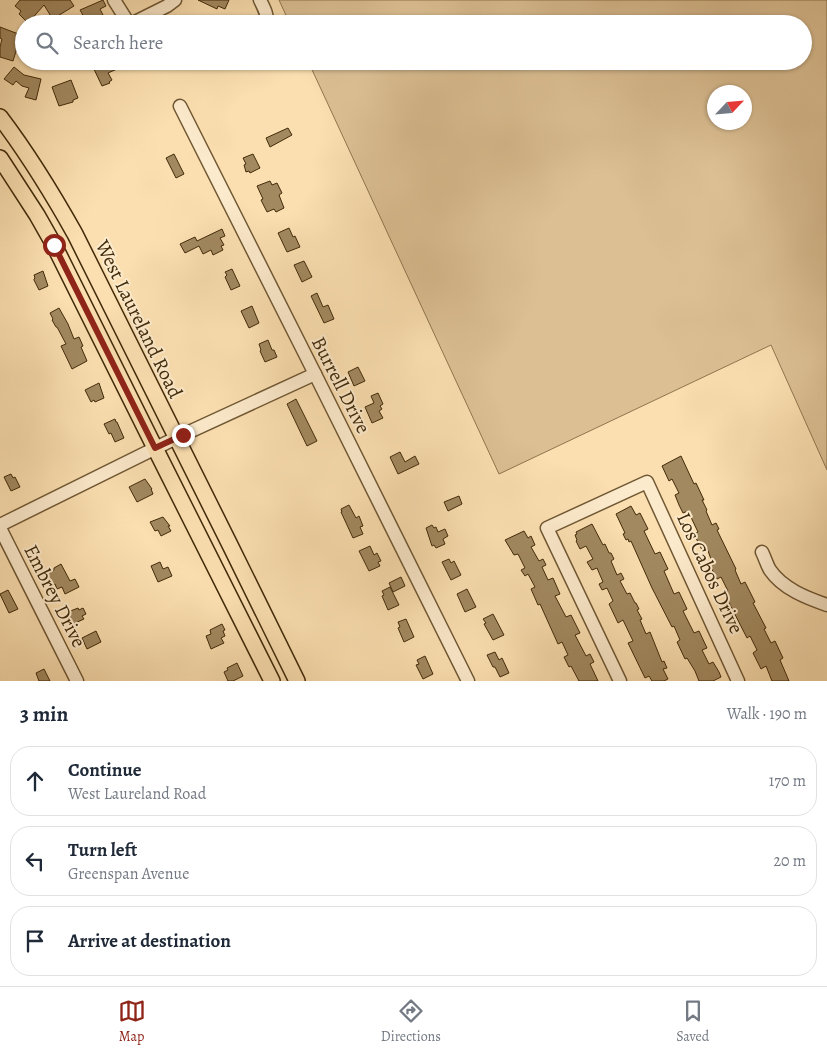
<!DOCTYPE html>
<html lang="en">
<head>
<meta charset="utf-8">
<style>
  body { margin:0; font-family:Alegreya,serif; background:#f6f6f7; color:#1f2937 }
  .compass { position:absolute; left:707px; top:85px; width:45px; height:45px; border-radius:50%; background:#fff; box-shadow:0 1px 4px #0004; rotate:64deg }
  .stop { position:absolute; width:15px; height:15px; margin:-11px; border:4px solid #8f2418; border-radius:50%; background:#fff }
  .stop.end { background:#8f2418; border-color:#fff; box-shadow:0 1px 5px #0008 }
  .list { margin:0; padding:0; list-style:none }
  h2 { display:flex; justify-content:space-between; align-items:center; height:65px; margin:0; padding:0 20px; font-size:21px }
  h2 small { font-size:16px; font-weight:400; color:#747a83 }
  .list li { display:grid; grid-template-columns:32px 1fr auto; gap:15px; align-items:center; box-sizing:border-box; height:70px; margin:0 10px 10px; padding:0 10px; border:1px solid #e0e1e3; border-radius:20px }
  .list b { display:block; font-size:19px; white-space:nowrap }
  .list p { margin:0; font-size:16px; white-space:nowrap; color:#747a83 }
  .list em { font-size:16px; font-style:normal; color:#747a83 }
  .icon { flex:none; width:28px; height:28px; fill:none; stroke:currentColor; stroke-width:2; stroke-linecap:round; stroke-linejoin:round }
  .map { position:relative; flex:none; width:827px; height:681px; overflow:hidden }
  .search { position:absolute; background:#fff; box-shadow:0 1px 4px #0004; left:15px; right:15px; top:15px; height:55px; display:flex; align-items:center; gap:12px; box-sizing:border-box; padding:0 18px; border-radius:28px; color:#747a83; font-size:19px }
  .sheet { height:305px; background:#fff }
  nav { display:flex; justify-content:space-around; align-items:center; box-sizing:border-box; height:70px; border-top:1px solid #e0e1e3; background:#fff; font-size:14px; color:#747a83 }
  nav a { display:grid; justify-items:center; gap:2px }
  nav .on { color:#8f2418 }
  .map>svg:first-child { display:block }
</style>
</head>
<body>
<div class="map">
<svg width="827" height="681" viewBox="0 0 827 681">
  <rect width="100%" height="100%" fill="#fbdfb0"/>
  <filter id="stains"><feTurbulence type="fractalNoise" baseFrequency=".004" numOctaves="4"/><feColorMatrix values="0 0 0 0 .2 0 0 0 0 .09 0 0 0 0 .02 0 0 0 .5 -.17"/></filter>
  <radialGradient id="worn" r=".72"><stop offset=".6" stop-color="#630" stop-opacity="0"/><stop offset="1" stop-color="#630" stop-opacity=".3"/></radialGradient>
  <path fill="#dcc094" stroke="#8f764f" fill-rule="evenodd" d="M279,0H827V470L771,345L499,474L308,61H803V24H290ZM714,92H744V122H714Z"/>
  <g fill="#a28960" stroke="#422b0a">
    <polygon points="20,0 70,0 74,6 56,17 56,16 52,18 44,5 28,23 19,14 21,11 15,6"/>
    <polygon points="103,0 106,6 100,9 104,17 88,24 80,10"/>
    <polygon points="198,0 229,0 225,9 218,6 217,9"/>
    <polygon points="0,27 21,35 13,61 0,57 0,47 2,39 0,38"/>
    <polygon points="101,61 135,61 108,73 112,80 109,82 110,83 102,86 92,65"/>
    <polygon points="14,67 24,75 41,79 36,100 25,97 29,88 22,86 16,81 13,85 4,79"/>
    <polygon points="71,80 78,98 73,100 73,102 59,106 52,87"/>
    <polygon points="288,128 292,135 270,147 266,138"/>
    <polygon points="174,154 184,174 176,178 166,158"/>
    <polygon points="253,154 260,168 250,173 249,171 246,172 244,165 246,164 243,158"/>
    <polygon points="270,181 272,185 277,183 282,193 279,195 284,208 276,212 274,209 267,212 261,200 263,199 257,186"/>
    <polygon points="289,228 293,237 295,236 300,247 287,252 278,233"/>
    <polygon points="222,229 225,236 220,238 224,245 221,246 223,250 213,255 211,250 203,254 199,246 185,253 180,244 195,237 197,241"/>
    <polygon points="304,261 312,277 302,282 294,265"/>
    <polygon points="232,269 240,286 231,290 225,277 227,275 225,272"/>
    <polygon points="43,271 48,286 39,290 34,280 34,279 35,278 34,275"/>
    <polygon points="317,293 323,307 328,305 334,319 324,323 311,296"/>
    <polygon points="252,306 259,323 249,328 241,311"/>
    <polygon points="59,308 68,324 74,339 79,337 83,346 81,347 87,361 72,369 61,346 66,344 57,327 56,327 52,320 53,319 50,313"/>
    <polygon points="268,340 272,350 274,350 277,357 265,362 260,351 261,350 259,344"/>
    <polygon points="358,367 365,381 354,386 348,372"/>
    <polygon points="99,383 104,398 95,402 94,400 91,402 85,390"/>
    <polygon points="378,393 383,404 380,406 382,409 379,411 383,418 372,423 365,407 374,403 371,396"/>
    <polygon points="296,399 317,441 307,446 287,404"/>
    <polygon points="115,419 116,422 117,422 124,438 115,442 111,433 109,434 104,424"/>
    <polygon points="400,452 405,462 415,456 419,464 398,474 390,457"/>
    <polygon points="681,456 694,484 696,483 704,500 702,500 707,510 706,511 712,525 716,523 719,529 717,530 736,569 735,570 741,584 745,582 755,602 753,603 766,628 764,629 771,643 775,641 783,658 780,660 789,681 772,681 766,666 761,669 753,653 757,650 750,636 747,638 724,593 728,591 721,577 717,579 709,564 712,562 707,548 702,550 694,534 698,532 688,511 683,513 679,505 675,495 679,493 672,479 669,481 662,466"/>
    <polygon points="11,474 13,478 15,477 20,487 11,491 4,477"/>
    <polygon points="145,479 152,489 151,489 153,494 137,502 129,487"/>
    <polygon points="459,496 462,504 448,511 444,502"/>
    <polygon points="349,505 356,518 359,516 363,526 360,527 363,534 353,538 341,512 342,512 341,509"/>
    <polygon points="631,506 636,515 640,513 648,529 644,531 655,554 660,552 668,569 664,571 674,594 679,592 687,609 683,611 694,633 699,631 707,648 702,650 709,664 713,662 719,672 721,677 713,681 699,681 695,671 687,658 685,659 677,642 680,640 674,626 672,627 652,588 631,541 629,542 628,539 626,540 623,534 625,533 616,514"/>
    <polygon points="163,517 170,526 168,526 171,531 161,536 158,530 155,531 150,522"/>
    <polygon points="592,524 603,545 605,544 609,553 611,553 614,559 611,561 617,575 621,573 624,579 620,581 627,594 630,593 635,603 636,603 639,609 637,610 642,619 640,620 646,634 650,632 662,662 664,661 667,668 663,669 668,679 664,681 652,681 649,676 645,678 628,643 633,641 623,620 618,623 609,604 613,601 607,588 602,590 599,584 603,582 597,568 592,570 587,562 593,559 586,546 580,549 576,541 577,540 575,535 577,534 576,532"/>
    <polygon points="432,525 434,528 436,527 438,532 445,529 448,536 443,539 445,544 436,548 434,545 432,546 426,528"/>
    <polygon points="524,531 528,538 531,536 535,545 531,547 539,561 543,559 546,565 542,567 548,580 553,578 560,594 555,596 566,617 571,615 580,633 575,635 586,656 590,654 594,662 590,664 598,681 579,681 571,666 569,667 564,657 568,655 562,642 558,644 540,604 538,605 531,589 535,587 528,574 525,576 521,570 525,568 518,554 514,555 505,540"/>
    <polygon points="370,546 374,555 377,553 381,561 378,562 380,566 369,571 359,551"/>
    <polygon points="449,559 451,563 454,561 461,575 451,580 442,562"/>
    <polygon points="160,562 163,569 168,567 172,576 158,582 151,566"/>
    <polygon points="61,564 70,581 75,579 79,587 65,594 62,587 57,589 55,584 53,585 47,574 54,570 54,568"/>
    <polygon points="401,577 405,586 393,592 389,583"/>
    <polygon points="390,587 399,605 388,610 382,596 384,595 382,591"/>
    <polygon points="467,589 476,607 465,612 457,594"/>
    <polygon points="8,590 18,609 9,613 0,594"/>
    <polygon points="78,608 79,610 83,608 86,614 82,616 84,619 73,624 68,612"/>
    <polygon points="493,614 504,635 493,640 484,624 486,623 483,619"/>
    <polygon points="406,619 414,637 404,642 398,628 400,627 398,622"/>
    <polygon points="222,624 225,630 223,631 225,636 221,638 224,643 211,649 206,636 211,634 210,630"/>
    <polygon points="96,631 101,642 87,649 82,638"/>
    <polygon points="495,652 499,660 502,658 509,673 500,677 495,667 493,667 487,655"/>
    <polygon points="425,656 433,674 423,679 416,665 419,664 417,660"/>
    <polygon points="237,663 243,676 233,681 228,681 224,672 228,670 227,668"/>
    <polygon points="44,669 50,681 39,681 36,673"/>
  </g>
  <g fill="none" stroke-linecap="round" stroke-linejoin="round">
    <g stroke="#705834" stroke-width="15">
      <g id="minor">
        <polyline points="114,0 129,24"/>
        <path d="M260,0C264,8 268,15 267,24"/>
        <polyline points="131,24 167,6 175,0"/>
        <polyline points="180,106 315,374 468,681"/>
        <polyline points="0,525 176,438 315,374"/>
        <polyline points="0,528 77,681"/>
        <path d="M762,552C765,558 767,565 770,570C783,589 807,598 827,605"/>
        <polyline points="620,681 547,528 647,482 738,681"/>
      </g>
    </g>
    <g stroke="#422b0a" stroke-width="18">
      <g id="major">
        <path d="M0,117C28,154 52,193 75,234L231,547L297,681"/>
        <polyline points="0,158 37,215 54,245 155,448 272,681"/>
      </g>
    </g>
    <use href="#minor" stroke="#fceacc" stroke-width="12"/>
    <use href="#major" stroke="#fbdfb0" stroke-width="15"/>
  </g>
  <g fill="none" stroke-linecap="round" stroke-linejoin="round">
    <polyline stroke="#8f2418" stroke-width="6" points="54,245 155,448 183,435"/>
  </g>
  <g text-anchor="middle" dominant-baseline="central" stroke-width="4" stroke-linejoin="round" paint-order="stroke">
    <g font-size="20" fill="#422b0a" stroke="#fceacc">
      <text transform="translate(139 319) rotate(64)">West Laureland Road</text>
      <text transform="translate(341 385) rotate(63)">Burrell Drive</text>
      <text transform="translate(710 573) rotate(65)">Los Cabos Drive</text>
      <text transform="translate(55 596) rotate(63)">Embrey Drive</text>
    </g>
  </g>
  <rect width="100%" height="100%" filter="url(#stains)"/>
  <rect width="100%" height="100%" fill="url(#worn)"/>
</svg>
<svg class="compass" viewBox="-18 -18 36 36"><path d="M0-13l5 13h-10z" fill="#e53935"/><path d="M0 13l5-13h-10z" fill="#747a83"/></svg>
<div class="stop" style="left:54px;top:245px"></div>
<div class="stop end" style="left:183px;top:435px"></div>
<div class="search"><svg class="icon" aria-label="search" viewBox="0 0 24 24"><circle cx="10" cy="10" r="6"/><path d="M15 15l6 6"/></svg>Search here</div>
</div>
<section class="sheet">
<h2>3 min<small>Walk · 190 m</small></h2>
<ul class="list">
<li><svg class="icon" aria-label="ahead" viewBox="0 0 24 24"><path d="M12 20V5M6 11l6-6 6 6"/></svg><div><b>Continue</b><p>West Laureland Road</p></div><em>170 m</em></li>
<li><svg class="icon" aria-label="left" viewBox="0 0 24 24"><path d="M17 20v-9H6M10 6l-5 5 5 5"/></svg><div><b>Turn left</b><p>Greenspan Avenue</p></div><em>20 m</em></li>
<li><svg class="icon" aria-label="arrive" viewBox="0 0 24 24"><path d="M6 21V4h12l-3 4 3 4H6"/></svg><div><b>Arrive at destination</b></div></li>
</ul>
</section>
<nav>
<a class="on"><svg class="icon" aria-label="map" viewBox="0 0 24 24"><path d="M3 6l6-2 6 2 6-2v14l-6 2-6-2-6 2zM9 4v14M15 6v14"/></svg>Map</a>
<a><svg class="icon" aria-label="directions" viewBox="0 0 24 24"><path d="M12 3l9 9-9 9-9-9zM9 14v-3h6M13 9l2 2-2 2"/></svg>Directions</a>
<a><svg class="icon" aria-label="saved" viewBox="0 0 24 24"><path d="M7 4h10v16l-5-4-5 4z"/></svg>Saved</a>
</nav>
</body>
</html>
